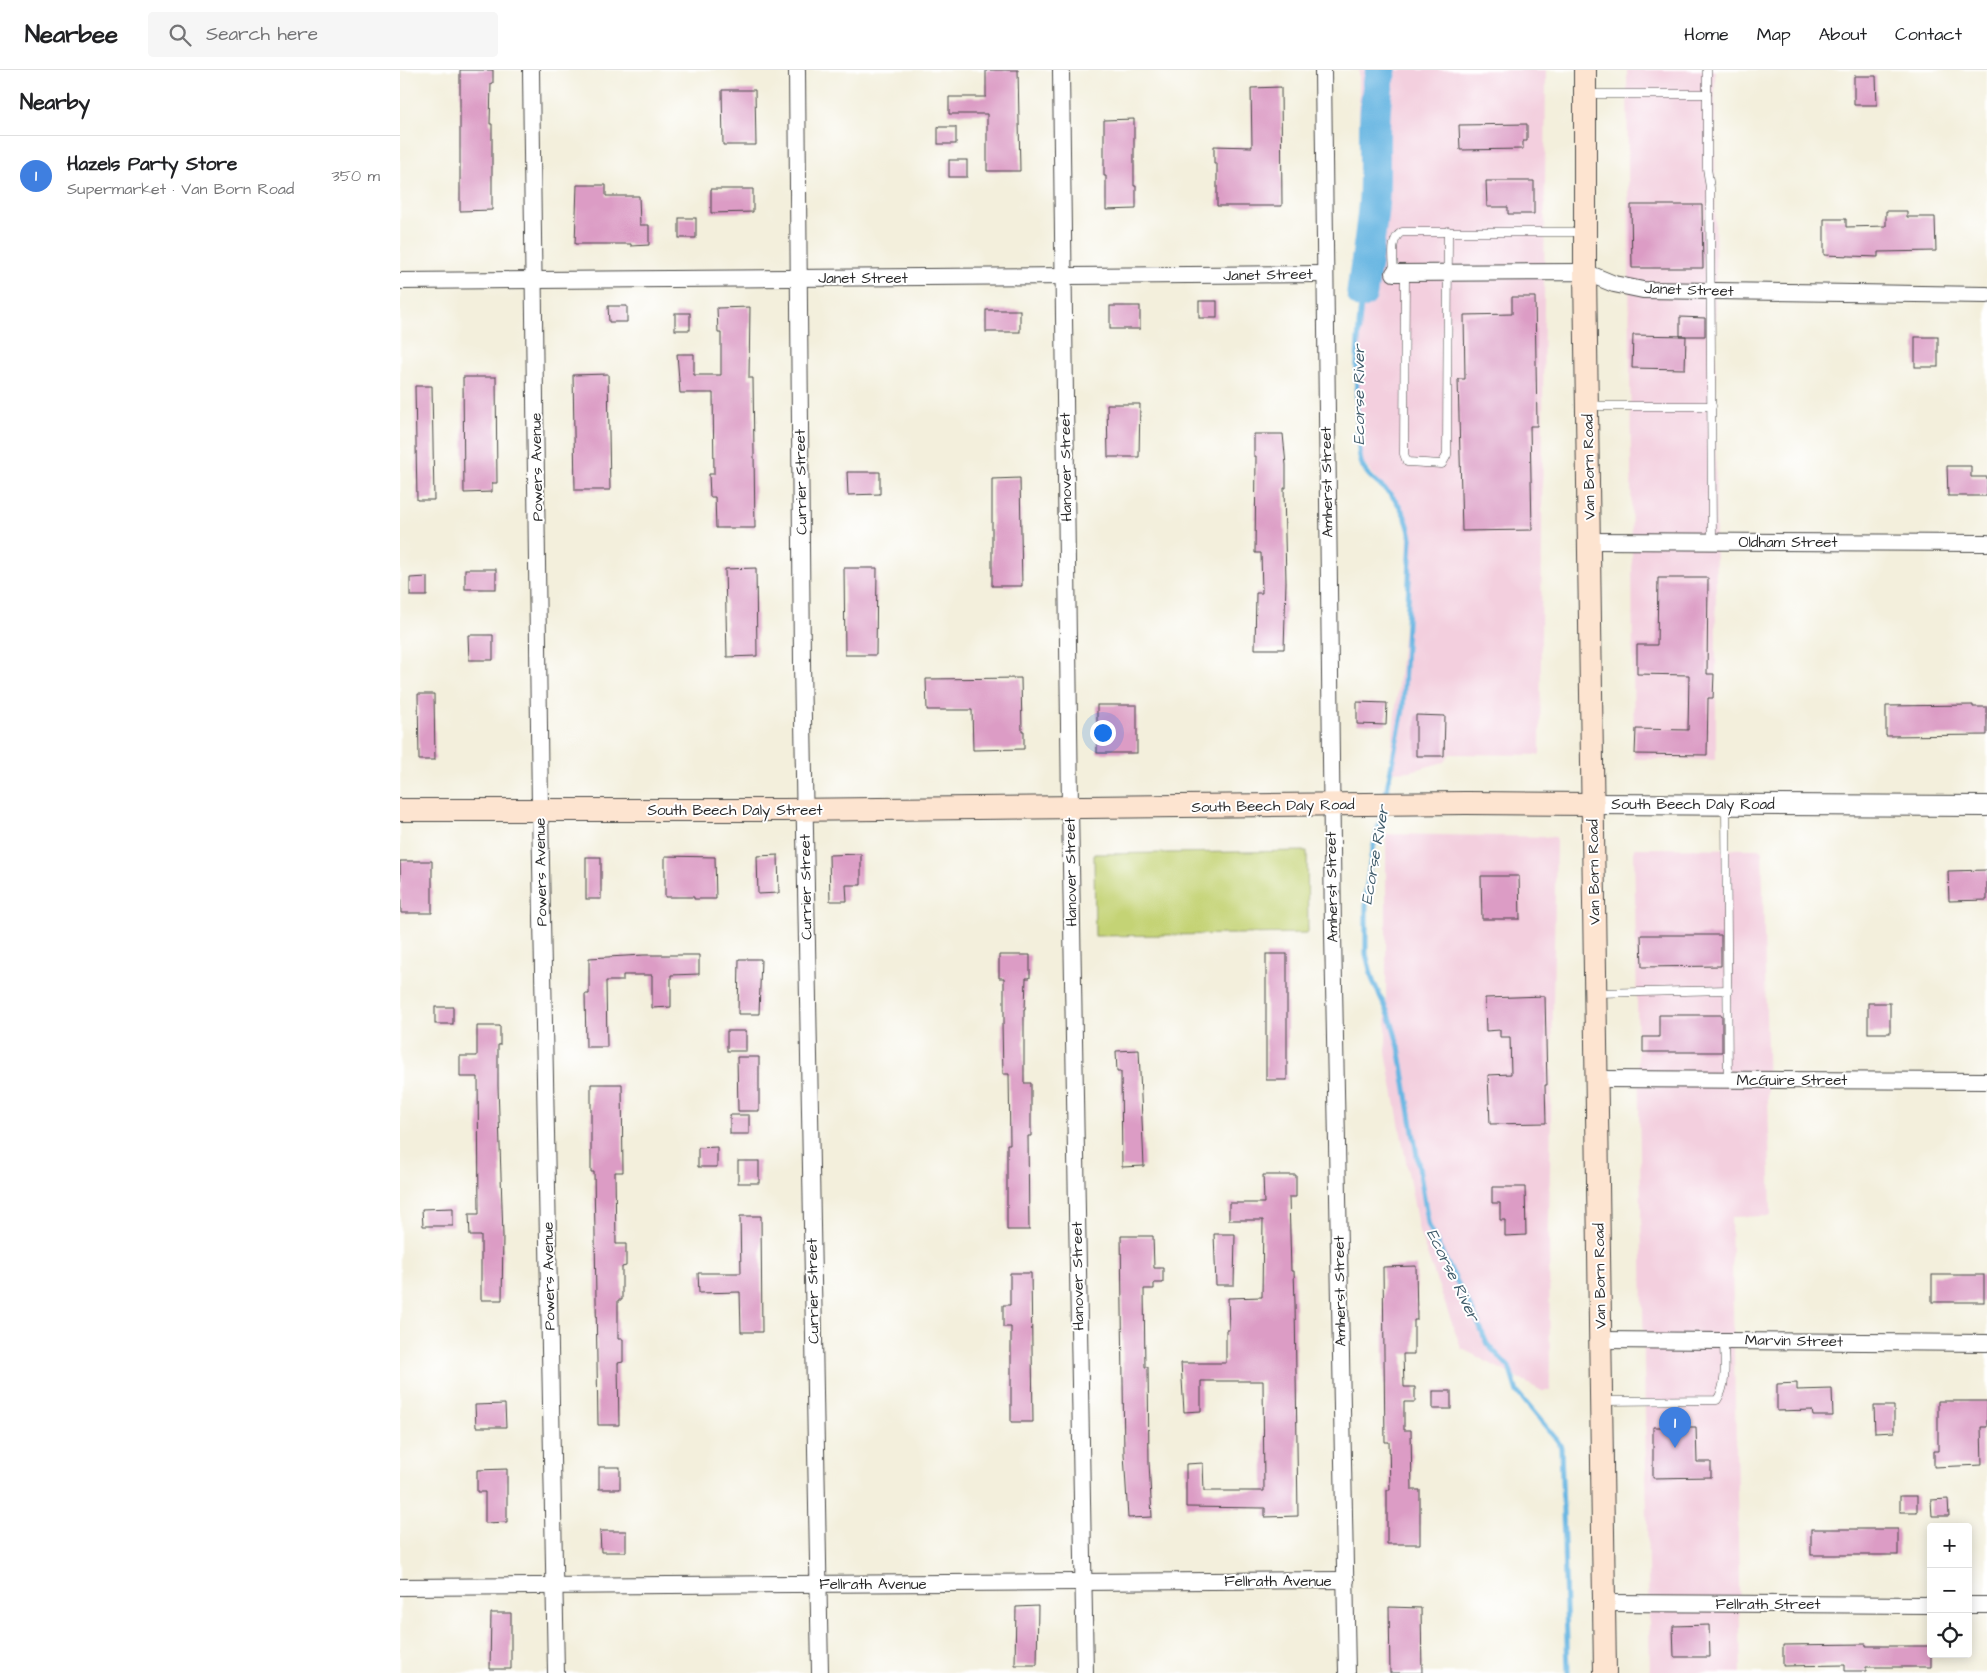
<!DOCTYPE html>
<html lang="en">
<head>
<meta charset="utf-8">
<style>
  body { margin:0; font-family:"Architects Daughter",sans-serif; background:#f6f6f6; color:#202124 }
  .controls { position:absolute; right:15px; bottom:15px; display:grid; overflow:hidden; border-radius:5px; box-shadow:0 2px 12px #0003 }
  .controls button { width:45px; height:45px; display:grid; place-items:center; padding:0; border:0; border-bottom:1px solid #e0e0e0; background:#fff; color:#202124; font:25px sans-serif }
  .you { position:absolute; left:702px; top:662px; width:18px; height:18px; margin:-12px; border:4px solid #fff; border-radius:50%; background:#1a73e8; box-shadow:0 0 0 8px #1a73e833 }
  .badge { display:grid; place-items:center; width:32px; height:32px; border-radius:50%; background:#db2777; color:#fff; font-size:16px; font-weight:700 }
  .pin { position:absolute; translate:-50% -41px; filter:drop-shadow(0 1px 2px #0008) }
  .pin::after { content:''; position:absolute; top:26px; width:18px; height:15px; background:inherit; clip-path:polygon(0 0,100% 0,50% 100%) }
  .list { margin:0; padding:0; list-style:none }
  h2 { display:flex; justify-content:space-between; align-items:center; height:65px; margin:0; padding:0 20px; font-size:21px }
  h2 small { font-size:16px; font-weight:400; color:#757577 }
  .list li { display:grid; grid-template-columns:32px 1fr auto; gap:15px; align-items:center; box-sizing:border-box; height:80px; padding:0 20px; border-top:1px solid #e0e0e0 }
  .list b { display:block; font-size:19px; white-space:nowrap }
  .list p { margin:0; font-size:16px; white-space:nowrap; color:#757577 }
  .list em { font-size:16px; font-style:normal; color:#757577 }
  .icon { flex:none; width:28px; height:28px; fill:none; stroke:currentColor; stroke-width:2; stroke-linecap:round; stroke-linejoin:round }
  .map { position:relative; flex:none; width:1587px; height:1603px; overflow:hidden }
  header { display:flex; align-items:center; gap:30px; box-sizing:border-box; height:70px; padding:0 25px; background:#fff; border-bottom:1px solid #e0e0e0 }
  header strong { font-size:24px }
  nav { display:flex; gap:28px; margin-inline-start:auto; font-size:18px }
  .search { width:350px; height:45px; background:#f6f6f6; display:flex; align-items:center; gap:12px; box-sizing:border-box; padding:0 18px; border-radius:5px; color:#757577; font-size:19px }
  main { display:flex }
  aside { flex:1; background:#fff }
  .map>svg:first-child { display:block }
</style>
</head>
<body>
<header>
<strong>Nearbee</strong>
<div class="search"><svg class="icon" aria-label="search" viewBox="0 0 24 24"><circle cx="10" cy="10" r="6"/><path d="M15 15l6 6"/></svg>Search here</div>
<nav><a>Home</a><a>Map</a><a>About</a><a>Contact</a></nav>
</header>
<main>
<aside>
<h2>Nearby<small></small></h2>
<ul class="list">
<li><span class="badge" style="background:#3f7fe0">1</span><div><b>Hazels Party Store</b><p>Supermarket · Van Born Road</p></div><em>350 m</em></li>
</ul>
</aside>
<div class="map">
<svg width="1587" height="1603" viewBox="0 0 1587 1603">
  <rect width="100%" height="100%" fill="#fff"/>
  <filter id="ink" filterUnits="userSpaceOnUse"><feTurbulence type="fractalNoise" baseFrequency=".02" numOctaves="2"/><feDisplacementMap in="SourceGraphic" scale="10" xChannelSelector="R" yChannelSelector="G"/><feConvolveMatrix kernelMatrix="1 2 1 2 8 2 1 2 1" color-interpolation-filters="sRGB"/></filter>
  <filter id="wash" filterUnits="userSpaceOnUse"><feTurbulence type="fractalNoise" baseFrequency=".0096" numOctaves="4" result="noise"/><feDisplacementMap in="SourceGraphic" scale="20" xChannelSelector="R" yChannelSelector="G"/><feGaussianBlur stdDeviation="1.12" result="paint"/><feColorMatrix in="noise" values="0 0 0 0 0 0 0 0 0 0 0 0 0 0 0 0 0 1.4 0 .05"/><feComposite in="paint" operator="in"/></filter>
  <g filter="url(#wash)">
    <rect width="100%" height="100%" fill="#f3efdc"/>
    <g fill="#f3cfde">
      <polygon points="959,0 1146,0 1140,685 1050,684 1044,692 1011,701 989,702 1007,529 1008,453 990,424 959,388"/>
      <polygon points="1227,0 1315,0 1316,690 1234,689"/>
      <polygon points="986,764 1156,767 1149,1157 1150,1321 1142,1321 1061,1278 1019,1162 986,982"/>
      <polygon points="1234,778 1362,779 1371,1146 1331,1147 1341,1603 1250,1603"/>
    </g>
    <polygon fill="#c4d375" stroke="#787f50" points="907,781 908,863 695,866 694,784"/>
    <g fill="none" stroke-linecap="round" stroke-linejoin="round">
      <g stroke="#67b6e2" stroke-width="5">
        <path d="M962,223C957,269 955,317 958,364C959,375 958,387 963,397C969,409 981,415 990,424C1002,436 1008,451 1011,467L1003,640L985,728"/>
        <polyline points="983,739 971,787 966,821 966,884 973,911 990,947 999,977 1029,1158 1076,1248 1087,1274 1109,1297 1117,1322 1157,1370 1161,1377 1168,1603"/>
      </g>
      <path stroke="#67b6e2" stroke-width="31" d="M962,223C966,191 972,159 974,127C976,84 971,42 981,0"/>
    </g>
    <g id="blocks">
      <g fill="#dc9cc5">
        <polygon points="60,0 93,0 93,13 91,13 90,54 92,54 92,140 60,141"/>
        <polygon points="586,0 618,0 620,101 587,101 587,44 549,44 549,27 586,27"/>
        <polygon points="1454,6 1476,6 1477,35 1454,35"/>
        <polygon points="881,17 882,136 817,136 817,94 814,94 814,76 852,77 851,18"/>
        <polygon points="322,20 355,20 356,75 323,75"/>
        <polygon points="734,49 734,116 736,116 736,139 706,140 706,106 704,106 704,50"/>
        <polygon points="1127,54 1127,71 1123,71 1123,79 1060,80 1059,55"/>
        <rect x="538" y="57" width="18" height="17"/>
        <rect x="549" y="90" width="18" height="17"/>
        <polygon points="1086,111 1134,111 1134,144 1108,144 1108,137 1087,137"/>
        <polygon points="177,115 206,115 206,126 239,126 240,155 249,155 249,175 231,176 231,174 175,174"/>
        <polygon points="311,119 353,119 353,142 311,143"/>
        <polygon points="1231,135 1302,135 1303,198 1232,198"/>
        <polygon points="1486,141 1507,141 1507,147 1535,147 1536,181 1478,182 1478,187 1424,185 1424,149 1446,149 1446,157 1486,156"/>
        <rect x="279" y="148" width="17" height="20"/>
        <polygon points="1112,227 1135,227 1137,356 1130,356 1132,460 1062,461 1058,309 1065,309 1064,245 1112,244"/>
        <rect x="799" y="231" width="18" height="17"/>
        <polygon points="208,236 227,236 227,252 209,252"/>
        <rect x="710" y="236" width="30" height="23"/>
        <polygon points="350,237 349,308 353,308 355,458 316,458 315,427 310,427 309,404 314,404 313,323 280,323 277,284 294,284 294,305 321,305 321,263 318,263 317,238"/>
        <rect x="586" y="240" width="34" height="22"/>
        <rect x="275" y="243" width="15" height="17"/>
        <polygon points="1280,247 1305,248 1305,266 1280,266"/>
        <polygon points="1233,265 1286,266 1285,299 1232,298"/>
        <rect x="1515" y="267" width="23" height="30"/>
        <polygon points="208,304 210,420 175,420 173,305"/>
        <polygon points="63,307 96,307 97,413 92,413 92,422 64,423"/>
        <polygon points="15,316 32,316 34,430 17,430"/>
        <polygon points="707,334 740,334 739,387 708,387"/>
        <polygon points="854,364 883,364 886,395 886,418 884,418 886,512 884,579 855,579 856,523 862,523 861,483 855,483 856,386 854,386"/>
        <polygon points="1547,396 1571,396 1571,407 1587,407 1587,426 1548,426"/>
        <polygon points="447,402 480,402 480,424 448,425"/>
        <polygon points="620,408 622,516 592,516 592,409"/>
        <polygon points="356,498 357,586 327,587 325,499"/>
        <polygon points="444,498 477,498 476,585 445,585"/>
        <rect x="65" y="499" width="31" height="20"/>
        <polygon points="27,507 27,526 10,526 10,508"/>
        <polygon points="1258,508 1308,508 1307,604 1314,604 1313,628 1308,628 1307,685 1235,684 1236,659 1288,660 1289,605 1237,604 1237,575 1257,575"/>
        <polygon points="68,565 93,565 93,590 69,590"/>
        <polygon points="621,608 622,661 624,661 624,679 573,680 572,640 527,640 526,609"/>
        <polygon points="18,624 34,624 35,690 19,690"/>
        <polygon points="957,632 987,633 986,655 957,654"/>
        <rect x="697" y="635" width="40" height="48"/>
        <polygon points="1573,635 1573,637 1587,637 1587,665 1486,666 1486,636"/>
        <polygon points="1016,645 1045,646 1044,686 1016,686"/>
        <polygon points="461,784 461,815 446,815 447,831 430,831 429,785"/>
        <polygon points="378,785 379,823 358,824 357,786"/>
        <polygon points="265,786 315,787 316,829 294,829 294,827 265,827"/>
        <rect x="186" y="787" width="15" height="42"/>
        <polygon points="0,791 32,791 32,843 1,843"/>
        <polygon points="1587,800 1587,830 1549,831 1548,801"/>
        <polygon points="1081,806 1119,806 1120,849 1082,849"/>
        <polygon points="1241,865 1321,865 1321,896 1242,897"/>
        <rect x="866" y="884" width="21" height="126"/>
        <polygon points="244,885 299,885 299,904 271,905 271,937 252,938 252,905 223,905 223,911 206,911 207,977 186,977 185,924 189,924 189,888"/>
        <polygon points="599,885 630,885 630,908 626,908 625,939 624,939 624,1013 631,1013 631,1066 628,1066 629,1160 607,1160 607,1074 610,1074 609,1004 603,1004 602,953 604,953 604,908 599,908"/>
        <polygon points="339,889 361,889 359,944 338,944"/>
        <polygon points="1145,926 1147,1015 1145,1015 1146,1053 1090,1054 1088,1005 1111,1004 1110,967 1100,967 1100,960 1086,961 1085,928"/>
        <rect x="1468" y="933" width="22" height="30"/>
        <rect x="35" y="937" width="18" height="17"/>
        <polygon points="1259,945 1322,945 1322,982 1243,982 1243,967 1259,967"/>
        <polygon points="77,956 100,956 100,975 98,975 98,1016 103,1166 102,1230 81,1230 81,1166 70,1166 69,1144 79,1144 78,1007 60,1007 60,986 77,986"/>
        <rect x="327" y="961" width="19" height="20"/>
        <polygon points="739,980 744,1096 722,1097 721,1002 717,1002 716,981"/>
        <polygon points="337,987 359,987 359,1041 338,1041"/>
        <polygon points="191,1014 222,1014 223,1102 215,1102 216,1174 226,1174 226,1196 222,1197 222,1230 218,1230 218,1269 223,1269 223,1292 218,1293 219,1355 198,1355 194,1102 191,1102"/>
        <rect x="330" y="1045" width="19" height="19"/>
        <polygon points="317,1077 317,1097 298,1097 298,1078"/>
        <rect x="338" y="1091" width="21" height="22"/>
        <polygon points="863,1105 896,1105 896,1127 889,1127 891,1201 894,1201 895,1233 898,1446 865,1447 865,1438 786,1437 786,1394 803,1393 804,1421 864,1421 863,1311 801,1311 801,1341 784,1342 781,1293 826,1293 826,1260 829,1260 828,1228 862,1227 863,1150 829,1150 829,1133 864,1133"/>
        <polygon points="1092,1117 1125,1117 1126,1165 1105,1166 1105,1150 1100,1150 1100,1133 1092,1133"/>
        <polygon points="53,1138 53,1156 23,1156 22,1139"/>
        <polygon points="340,1146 361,1146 362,1262 341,1262 340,1222 299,1223 298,1203 341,1203"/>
        <polygon points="814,1164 835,1164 834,1215 816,1215"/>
        <polygon points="721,1166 753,1166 754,1198 763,1198 763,1213 754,1213 754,1219 744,1219 745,1297 748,1297 749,1393 752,1447 728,1448 724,1384"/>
        <polygon points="1016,1196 1017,1250 1014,1250 1014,1284 1003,1284 1004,1317 1015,1317 1015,1332 1004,1332 1004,1360 1011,1360 1012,1420 1020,1420 1020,1474 987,1474 987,1420 990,1420 989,1372 985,1372 983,1197"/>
        <polygon points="610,1203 631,1203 633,1352 611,1352 611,1257 603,1257 603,1235 610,1235"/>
        <rect x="1532" y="1205" width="52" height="27"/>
        <polygon points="1397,1313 1397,1320 1432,1319 1433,1346 1413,1346 1412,1340 1377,1341 1377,1314"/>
        <rect x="1033" y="1321" width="18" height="18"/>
        <polygon points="1538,1331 1587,1331 1587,1357 1581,1357 1582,1395 1534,1397 1534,1381 1538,1381"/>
        <polygon points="105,1334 106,1357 76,1357 75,1335"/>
        <polygon points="1474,1336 1494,1336 1494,1362 1475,1363"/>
        <polygon points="1253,1357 1296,1357 1297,1392 1311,1392 1311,1407 1253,1408"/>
        <rect x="199" y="1397" width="21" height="22"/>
        <polygon points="107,1399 107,1452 85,1453 85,1422 77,1422 77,1400"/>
        <rect x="1500" y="1426" width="17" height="16"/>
        <polygon points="1548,1429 1549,1446 1532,1446 1531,1430"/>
        <rect x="1411" y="1459" width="87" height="26"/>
        <polygon points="200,1461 226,1461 226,1482 201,1482"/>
        <polygon points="638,1536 637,1595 615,1595 616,1537"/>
        <polygon points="989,1537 1021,1538 1022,1603 990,1603"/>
        <polygon points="91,1543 111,1543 111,1599 90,1599"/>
        <polygon points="1309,1555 1310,1587 1274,1587 1273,1556"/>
        <polygon points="1466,1574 1466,1576 1531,1576 1531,1597 1466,1597 1466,1601 1445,1601 1445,1595 1383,1596 1383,1575"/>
      </g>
    </g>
  </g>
  <g filter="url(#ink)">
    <use href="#blocks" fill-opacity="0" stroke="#494846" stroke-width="1"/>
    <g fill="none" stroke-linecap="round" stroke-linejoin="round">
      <g stroke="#494846" stroke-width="9">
        <g id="service">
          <polyline points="1307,0 1307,98 1310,118 1312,471"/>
          <polyline points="1187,24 1307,24"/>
          <polyline points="1005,202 1004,384 1007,392 1042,394 1047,385 1048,161"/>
          <path d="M994,203C994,189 989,169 1002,162H1183"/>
          <polyline points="1189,336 1312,336"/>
          <polyline points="1326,737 1328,1010"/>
          <polyline points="1197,923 1328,920"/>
          <path d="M1204,1331L1317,1330C1328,1314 1324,1289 1324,1271"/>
        </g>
      </g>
      <g stroke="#494846" stroke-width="18">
        <g id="minor">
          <polyline points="131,0 140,739 156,1603"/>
          <polyline points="397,0 402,593 420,1603"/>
          <polyline points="661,0 670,738 685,1603"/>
          <polyline points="923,0 933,862 947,1603"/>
          <polyline points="994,203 1185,202 1214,214 1243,220 1587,225"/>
          <polyline points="0,211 925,204"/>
          <polyline points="1190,471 1587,473"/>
          <polyline points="1197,1009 1587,1011"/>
          <polyline points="1201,1270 1587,1273"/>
          <polyline points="0,1517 946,1510"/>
          <polyline points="1204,1533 1531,1535"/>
          <polyline points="1568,1535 1587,1535"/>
        </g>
      </g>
      <g stroke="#494846" stroke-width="22">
        <polyline id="tertiary" points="1193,734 1587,736"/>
      </g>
      <g stroke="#494846" stroke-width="24">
        <g id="secondary">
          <polyline points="1185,0 1185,202 1205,1603"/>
          <polyline points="0,740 383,740 1066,733 1193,734"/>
        </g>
      </g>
      <use href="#service" stroke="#fff" stroke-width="8"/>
      <use href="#minor" stroke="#fff" stroke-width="16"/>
      <use href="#tertiary" stroke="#fff" stroke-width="20"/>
      <use href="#secondary" stroke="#fde4d0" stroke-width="22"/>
    </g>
  </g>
  <g text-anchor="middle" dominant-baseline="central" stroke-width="4" stroke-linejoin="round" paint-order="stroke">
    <g font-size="15" fill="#2b2b2b" stroke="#fff">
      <text transform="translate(868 205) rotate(-1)">Janet Street</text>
      <text x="463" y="208">Janet Street</text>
      <text transform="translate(1289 220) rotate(2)">Janet Street</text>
      <text transform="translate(137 397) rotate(-91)">Powers Avenue</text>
      <text transform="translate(666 397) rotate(-91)">Hanover Street</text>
      <text transform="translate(1189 397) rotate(-91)">Van Born Road</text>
      <text transform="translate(401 412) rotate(-91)">Currier Street</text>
      <text transform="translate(927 412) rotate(-91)">Amherst Street</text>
      <text x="1388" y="472">Oldham Street</text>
      <text x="1293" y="734">South Beech Daly Road</text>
      <text transform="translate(873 736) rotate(-1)">South Beech Daly Road</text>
      <text x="335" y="740">South Beech Daly Street</text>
      <text transform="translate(141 802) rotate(-91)">Powers Avenue</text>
      <text transform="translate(671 802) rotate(-91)">Hanover Street</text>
      <text transform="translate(1194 802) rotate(-91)">Van Born Road</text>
      <text transform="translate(406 817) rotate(-91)">Currier Street</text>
      <text transform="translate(932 817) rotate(-91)">Amherst Street</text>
      <text x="1392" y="1010">McGuire Street</text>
      <text transform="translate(149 1206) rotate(-91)">Powers Avenue</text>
      <text transform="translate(678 1206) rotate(-91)">Hanover Street</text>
      <text transform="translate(1200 1206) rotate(-91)">Van Born Road</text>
      <text transform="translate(413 1221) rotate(-91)">Currier Street</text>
      <text transform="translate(940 1221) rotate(-91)">Amherst Street</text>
      <text transform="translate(1394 1271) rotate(1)">Marvin Street</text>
      <text x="878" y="1511">Fellrath Avenue</text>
      <text x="473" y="1514">Fellrath Avenue</text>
      <text x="1368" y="1534">Fellrath Street</text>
    </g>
    <g font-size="16" font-style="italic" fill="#405c6b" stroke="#fff">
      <text transform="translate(959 325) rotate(-90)">Ecorse River</text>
      <text transform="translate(975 785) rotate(-80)">Ecorse River</text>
      <text transform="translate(1053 1205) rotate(64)">Ecorse River</text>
    </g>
  </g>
</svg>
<div class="controls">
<button>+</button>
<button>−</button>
<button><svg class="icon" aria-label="locate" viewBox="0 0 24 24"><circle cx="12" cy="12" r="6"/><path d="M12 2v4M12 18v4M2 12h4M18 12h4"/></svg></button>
</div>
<div class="you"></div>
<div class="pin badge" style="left:1275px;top:1378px;background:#3f7fe0">1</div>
</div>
</main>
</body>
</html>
